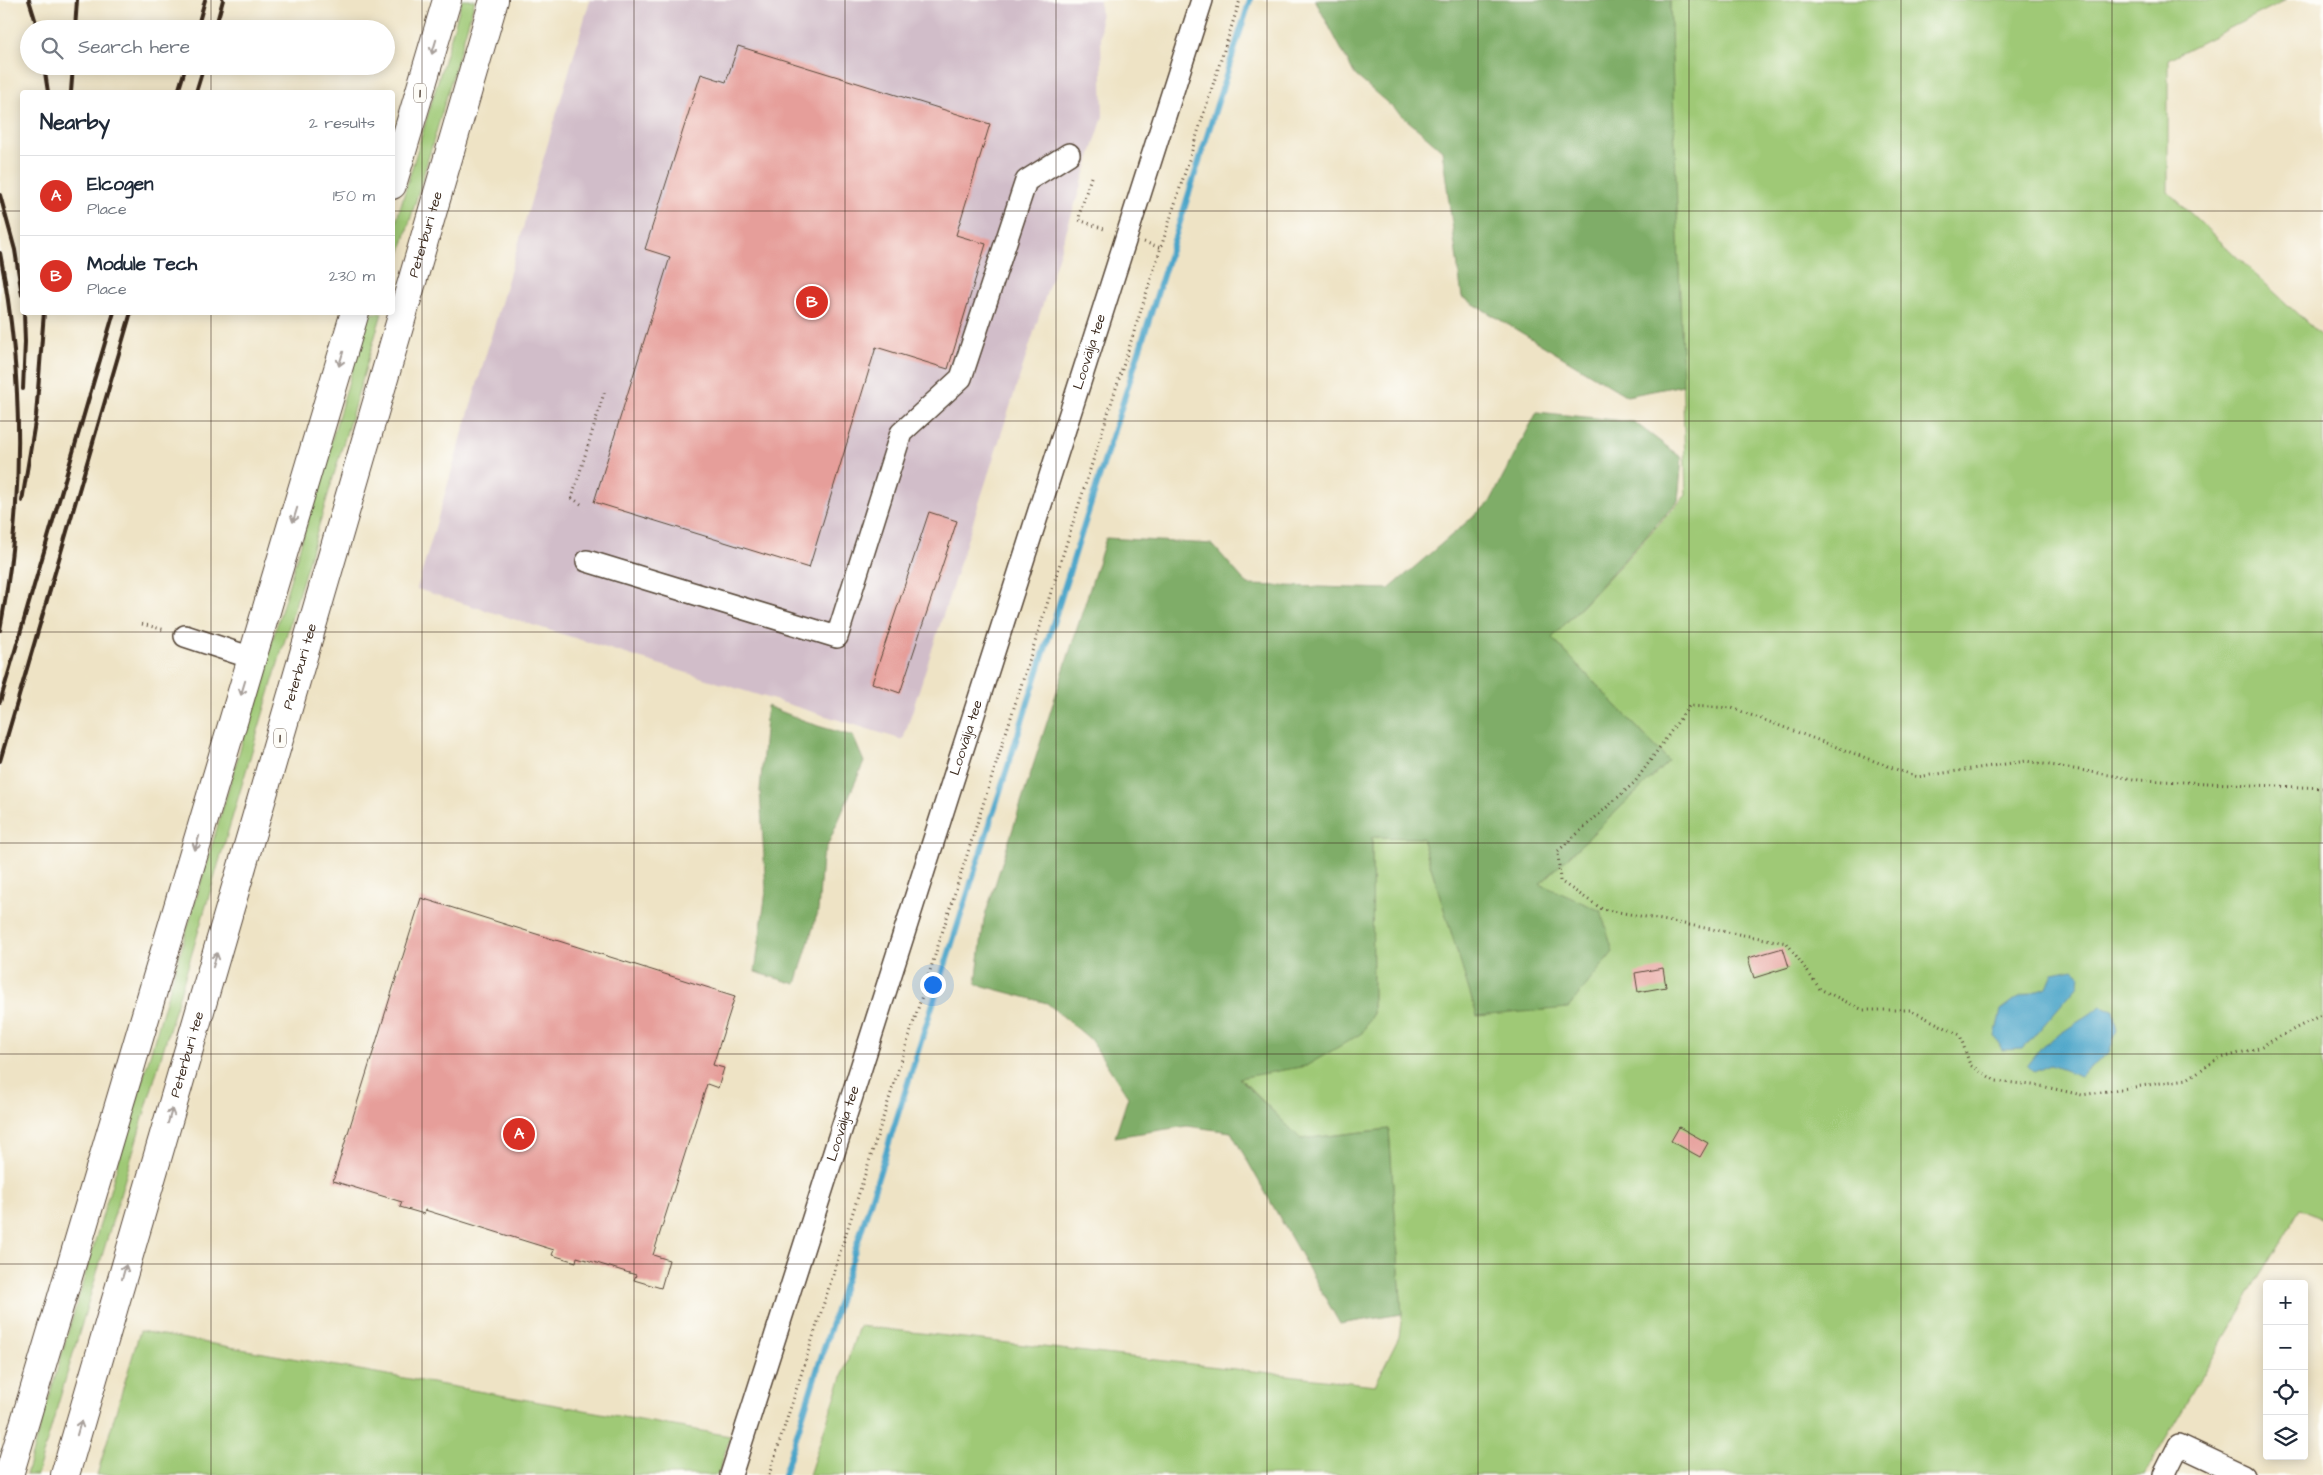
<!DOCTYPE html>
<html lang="en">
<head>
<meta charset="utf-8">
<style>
  body { margin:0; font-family:"Architects Daughter",sans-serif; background:#f2f2f3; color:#1f2937 }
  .controls { position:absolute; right:15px; bottom:15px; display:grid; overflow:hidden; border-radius:5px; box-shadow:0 2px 12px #0003 }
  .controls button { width:45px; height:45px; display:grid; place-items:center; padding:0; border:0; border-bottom:1px solid #e0e1e3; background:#fff; color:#1f2937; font:25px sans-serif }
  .you { position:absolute; left:932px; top:984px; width:18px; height:18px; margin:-12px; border:4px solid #fff; border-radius:50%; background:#1a73e8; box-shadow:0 0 0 8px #1a73e833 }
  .badge { display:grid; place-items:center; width:32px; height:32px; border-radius:50%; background:#d93025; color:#fff; font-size:16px; font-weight:700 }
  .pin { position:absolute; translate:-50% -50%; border:2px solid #fff; box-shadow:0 1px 5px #0006 }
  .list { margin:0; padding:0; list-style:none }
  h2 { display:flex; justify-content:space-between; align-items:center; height:65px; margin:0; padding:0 20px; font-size:21px }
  h2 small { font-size:16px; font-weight:400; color:#747a83 }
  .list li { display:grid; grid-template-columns:32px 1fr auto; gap:15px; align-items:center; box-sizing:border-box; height:80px; padding:0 20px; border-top:1px solid #e0e1e3 }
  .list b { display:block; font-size:19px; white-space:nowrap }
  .list p { margin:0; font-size:16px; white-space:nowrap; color:#747a83 }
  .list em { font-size:16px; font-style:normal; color:#747a83 }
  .icon { flex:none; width:28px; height:28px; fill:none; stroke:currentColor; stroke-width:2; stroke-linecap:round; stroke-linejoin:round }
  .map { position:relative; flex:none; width:2323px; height:1475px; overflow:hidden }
  .search { position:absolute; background:#fff; box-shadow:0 2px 12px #0003; left:20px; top:20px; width:375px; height:55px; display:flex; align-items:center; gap:12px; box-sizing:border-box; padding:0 18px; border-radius:28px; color:#747a83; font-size:19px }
  .panel { position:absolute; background:#fff; box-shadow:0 2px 12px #0003; left:20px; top:90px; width:375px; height:225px; border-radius:5px }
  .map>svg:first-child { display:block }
</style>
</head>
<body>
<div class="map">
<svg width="2323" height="1475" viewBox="0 0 2323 1475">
  <rect width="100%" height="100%" fill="#fdfcf7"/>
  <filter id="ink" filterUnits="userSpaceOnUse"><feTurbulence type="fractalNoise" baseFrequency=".02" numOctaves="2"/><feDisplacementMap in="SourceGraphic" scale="10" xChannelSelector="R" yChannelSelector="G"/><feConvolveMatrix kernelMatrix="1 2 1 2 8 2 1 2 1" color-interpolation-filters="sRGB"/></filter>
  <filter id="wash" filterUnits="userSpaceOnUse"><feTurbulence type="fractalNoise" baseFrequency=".0096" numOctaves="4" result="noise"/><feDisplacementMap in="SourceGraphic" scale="20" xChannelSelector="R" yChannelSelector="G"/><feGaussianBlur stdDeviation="1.12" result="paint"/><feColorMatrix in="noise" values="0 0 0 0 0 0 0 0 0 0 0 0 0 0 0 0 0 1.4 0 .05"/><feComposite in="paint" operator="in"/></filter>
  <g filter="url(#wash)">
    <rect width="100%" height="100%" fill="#eee3c5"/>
    <polygon fill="#d1bdc9" points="590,0 1100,0 1103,117 903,740 417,589"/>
    <g fill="#9fc976" stroke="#6d7a4a">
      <polygon points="462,0 475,0 393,278 393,232"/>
      <polygon points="1670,0 2286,0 2168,59 2168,192 2323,338 2323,1219 2300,1209 2144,1475 809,1475 859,1326 1375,1385 1399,1337 1402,1314 1389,1129 1301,1139 1239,1077 1306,1066 1373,1014 1372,837 1422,838 1477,1015 1601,911 1539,885 1669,761 1552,638 1686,495"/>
      <polygon points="369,313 382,313 37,1475 26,1475"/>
      <polygon points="140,1331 730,1436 718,1475 97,1475"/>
    </g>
    <g fill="#7fad67" stroke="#5d6c42">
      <polygon points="1315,0 1670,0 1683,385 1627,396 1462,297 1442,150 1355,75"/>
      <polygon points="1537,412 1634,422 1682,458 1678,501 1552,638 1669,761 1540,884 1601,911 1613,952 1568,1008 1477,1016 1422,838 1372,837 1373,1013 1362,1033 1306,1066 1239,1078 1301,1139 1389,1129 1402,1314 1340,1324 1231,1132 1187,1126 1115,1137 1128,1097 1090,1039 1047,1003 976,984 984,919 1106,538 1212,544 1248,585 1389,589 1490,502"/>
      <polygon points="767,706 818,726 853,736 864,762 822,858 818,911 796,984 755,972 766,891 760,791"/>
    </g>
    <g fill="#4ca5c9" stroke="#446874">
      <polygon points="2073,969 2080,975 2079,984 2023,1049 2002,1050 1995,1036 2001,1010 2017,998 2047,987 2053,973"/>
      <polygon points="2102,1006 2113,1010 2117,1030 2109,1053 2080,1076 2050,1065 2034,1072 2027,1065 2043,1045"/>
    </g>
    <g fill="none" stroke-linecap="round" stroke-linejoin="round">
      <polyline stroke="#4ca5c9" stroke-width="6" points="784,1475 1250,0"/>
    </g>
    <g id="blocks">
      <g fill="#e69e9a">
        <polygon points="738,46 990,124 956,235 986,244 948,369 876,347 809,568 594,502 670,257 645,249 701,74 726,82"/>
        <polygon points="929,512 957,521 900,693 872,683"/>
        <polygon points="421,898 735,996 713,1065 724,1068 718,1088 707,1084 653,1255 669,1260 661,1288 634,1280 636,1275 577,1257 576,1262 552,1255 554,1250 425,1210 424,1214 400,1207 402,1202 333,1181"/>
        <polygon points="1783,948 1789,967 1754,978 1748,958"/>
        <polygon points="1663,968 1666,987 1638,992 1635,973"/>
        <polygon points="1679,1127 1708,1143 1700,1157 1671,1141"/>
      </g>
    </g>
  </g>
  <g filter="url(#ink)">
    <use href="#blocks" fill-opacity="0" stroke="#564637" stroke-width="1"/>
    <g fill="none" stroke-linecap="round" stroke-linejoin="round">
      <g stroke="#564637" stroke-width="24">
        <g id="minor">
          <polyline points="587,561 837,637 901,433 961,378 1026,181 1069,154"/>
          <polyline points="185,636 252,658"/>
          <path id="s1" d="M731,1475L1202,0"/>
          <polyline points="2164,1475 2179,1445 2243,1475"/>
        </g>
      </g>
      <g stroke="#564637" stroke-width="30">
        <g id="highway">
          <polyline points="392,185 447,0"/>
          <polyline points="9,1475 355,312"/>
          <path id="s2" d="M65,1475L494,0"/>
        </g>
      </g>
      <g stroke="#564637" stroke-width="3" stroke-dasharray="1 4" stroke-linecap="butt">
        <polyline points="1091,177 1080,212 1079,220 1107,230"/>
        <polyline points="1144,242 1161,248"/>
        <polyline points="581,504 572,498 605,390"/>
        <polyline points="142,624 165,630"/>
        <polyline points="2323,788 2139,780 2026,761 1917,777 1732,708 1689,706 1635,782 1558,851 1560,881 1602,909 1787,943 1820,989 1863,1010 1910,1010 1960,1035 1970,1065 1996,1081 2041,1086 2082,1095 2187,1079 2218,1059 2258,1048 2323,1014"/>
        <polyline points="769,1475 1240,0"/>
      </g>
      <use href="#minor" stroke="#fff" stroke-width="21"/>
      <use href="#highway" stroke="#fff" stroke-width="28"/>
      <g stroke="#3b2a1e" stroke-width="4">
        <polyline points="29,0 38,29"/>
        <polyline points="75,29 77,0"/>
        <polyline points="197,29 205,0"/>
        <polyline points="215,29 223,0"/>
        <polyline points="44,66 48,92"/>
        <polyline points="71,92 73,66"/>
        <polyline points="178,92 186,66"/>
        <polyline points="196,92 204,66"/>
        <polyline points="0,195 15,250 22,295"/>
        <path d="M0,253C24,377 24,505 0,630"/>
        <polyline points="23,389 25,342 24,312"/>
        <polyline points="22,501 36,416 44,312"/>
        <polyline points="0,702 114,312"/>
        <polyline points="0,761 131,312"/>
      </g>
    </g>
    <defs><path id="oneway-shaft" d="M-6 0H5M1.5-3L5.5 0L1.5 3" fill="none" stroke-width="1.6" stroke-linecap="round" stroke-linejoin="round" transform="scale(1.25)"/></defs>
    <g stroke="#a79f9a">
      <use href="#oneway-shaft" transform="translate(434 47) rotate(107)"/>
      <use href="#oneway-shaft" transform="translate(341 359) rotate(107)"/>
      <use href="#oneway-shaft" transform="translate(295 515) rotate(107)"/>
      <use href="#oneway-shaft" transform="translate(243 688) rotate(107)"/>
      <use href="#oneway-shaft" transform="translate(197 843) rotate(107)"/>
      <use href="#oneway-shaft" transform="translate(215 960) rotate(-74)"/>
      <use href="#oneway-shaft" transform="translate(170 1116) rotate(-74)"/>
      <use href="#oneway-shaft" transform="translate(124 1272) rotate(-74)"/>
      <use href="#oneway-shaft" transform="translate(79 1428) rotate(-74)"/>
    </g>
  </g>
  <path fill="none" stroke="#3b2a1e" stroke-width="1" stroke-opacity="0.55" d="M211,0V29M422,0V1475M634,0V1475M845,0V1475M1056,0V1475M1267,0V1475M1478,0V1475M1689,0V1475M1901,0V1475M2112,0V1475M211,66V92M0,211H22M392,211H2323M211,312V1475M0,421H2323M0,632H2323M0,843H2323M0,1054H2323M0,1264H2323"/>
  <g text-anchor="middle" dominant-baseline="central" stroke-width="4" stroke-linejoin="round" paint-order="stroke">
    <g fill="#fdfcf7" stroke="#75695f" stroke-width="1">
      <rect x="414" y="83.5" width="12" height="19" rx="4"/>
      <rect x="274" y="728.5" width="12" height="19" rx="4"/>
    </g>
    <g font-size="12" font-weight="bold" fill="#3b2a1e">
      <text x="420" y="93">1</text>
      <text x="280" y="738">1</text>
    </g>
    <g font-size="14" fill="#3b2a1e" stroke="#fdfcf7">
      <text stroke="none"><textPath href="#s2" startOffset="1292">Peterburi tee</textPath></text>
      <text stroke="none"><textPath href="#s1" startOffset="1179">Loovälja tee</textPath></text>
      <text stroke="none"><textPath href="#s2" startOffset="842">Peterburi tee</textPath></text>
      <text stroke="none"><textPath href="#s1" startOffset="774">Loovälja tee</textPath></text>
      <text stroke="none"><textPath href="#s2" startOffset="438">Peterburi tee</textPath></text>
      <text stroke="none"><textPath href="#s1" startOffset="369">Loovälja tee</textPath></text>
    </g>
  </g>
</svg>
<div class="controls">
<button>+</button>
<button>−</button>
<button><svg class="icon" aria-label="locate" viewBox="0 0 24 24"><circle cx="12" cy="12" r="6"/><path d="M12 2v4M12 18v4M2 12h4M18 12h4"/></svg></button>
<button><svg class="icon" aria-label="layers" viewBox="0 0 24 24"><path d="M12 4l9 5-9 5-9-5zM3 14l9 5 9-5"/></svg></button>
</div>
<div class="you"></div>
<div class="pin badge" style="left:519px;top:1134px">A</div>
<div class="pin badge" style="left:812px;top:302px">B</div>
<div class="search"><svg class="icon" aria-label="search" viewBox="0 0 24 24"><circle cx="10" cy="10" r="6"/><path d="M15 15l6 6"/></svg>Search here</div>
<section class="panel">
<h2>Nearby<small>2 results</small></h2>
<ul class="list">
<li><span class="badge">A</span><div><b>Elcogen</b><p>Place</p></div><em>150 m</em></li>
<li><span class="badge">B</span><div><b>Module Tech</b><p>Place</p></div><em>230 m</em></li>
</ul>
</section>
</div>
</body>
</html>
